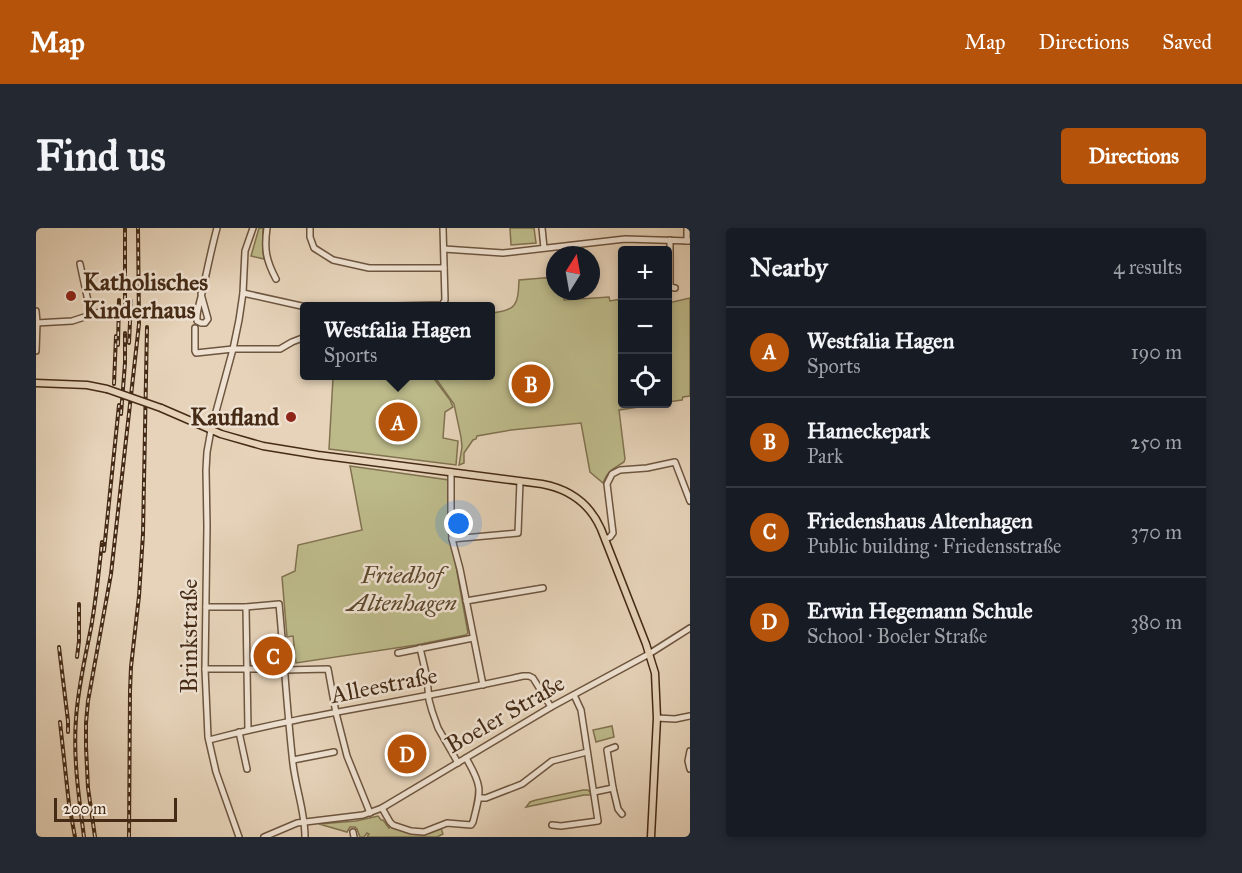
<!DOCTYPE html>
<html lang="en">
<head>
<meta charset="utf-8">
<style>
  body { margin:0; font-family:"IM FELL Great Primer",serif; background:#242831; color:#f1f3f6 }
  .controls { position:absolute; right:18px; top:18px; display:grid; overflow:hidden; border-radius:6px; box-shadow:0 3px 9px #0003 }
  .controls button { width:54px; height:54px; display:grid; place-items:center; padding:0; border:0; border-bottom:2px solid #363941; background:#171b24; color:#f1f3f6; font:30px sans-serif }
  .compass { position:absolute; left:510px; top:18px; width:54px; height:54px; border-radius:50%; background:#171b24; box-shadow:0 3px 9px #0003; rotate:11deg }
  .scale { position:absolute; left:18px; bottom:15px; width:123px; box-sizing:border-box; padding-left:6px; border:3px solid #452b16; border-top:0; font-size:16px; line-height:21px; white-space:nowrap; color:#452b16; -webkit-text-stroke:4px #efe2d2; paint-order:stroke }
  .you { position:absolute; left:423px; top:296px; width:21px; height:21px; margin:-15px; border:4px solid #fff; border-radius:50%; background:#1a73e8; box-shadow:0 0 0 9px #1a73e833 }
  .badge { display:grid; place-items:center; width:39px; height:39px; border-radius:50%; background:#b45309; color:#fff; font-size:20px; font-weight:700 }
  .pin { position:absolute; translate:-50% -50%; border:3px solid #fff; box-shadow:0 2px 6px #0006 }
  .popup { position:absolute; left:264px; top:74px; width:195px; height:78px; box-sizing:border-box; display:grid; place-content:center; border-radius:6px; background:#171b24; filter:drop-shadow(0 2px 4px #0005); font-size:20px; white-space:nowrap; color:#9ea1a6 }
  .popup b { font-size:22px; color:#f1f3f6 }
  .popup::after { content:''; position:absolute; left:50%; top:100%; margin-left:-12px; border:12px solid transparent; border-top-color:#171b24 }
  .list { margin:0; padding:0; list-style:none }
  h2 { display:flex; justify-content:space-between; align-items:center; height:78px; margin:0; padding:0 24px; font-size:26px }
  h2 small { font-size:20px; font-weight:400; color:#9ea1a6 }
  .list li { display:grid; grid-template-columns:39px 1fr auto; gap:18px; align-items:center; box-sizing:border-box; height:90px; padding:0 24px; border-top:2px solid #363941 }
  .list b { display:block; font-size:22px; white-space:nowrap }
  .list p { margin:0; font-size:20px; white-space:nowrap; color:#9ea1a6 }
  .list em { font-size:20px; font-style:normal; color:#9ea1a6 }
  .icon { flex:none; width:33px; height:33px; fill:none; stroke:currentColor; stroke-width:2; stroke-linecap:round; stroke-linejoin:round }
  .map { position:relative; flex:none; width:654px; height:609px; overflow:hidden; border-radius:6px }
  header { display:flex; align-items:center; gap:36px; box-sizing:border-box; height:84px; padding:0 30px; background:#b45309; color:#fff }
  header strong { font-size:28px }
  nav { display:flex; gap:33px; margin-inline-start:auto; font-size:21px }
  .intro { display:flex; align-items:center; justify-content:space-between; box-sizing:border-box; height:144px; padding:0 36px }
  h1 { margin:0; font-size:42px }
  .button { padding:15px 27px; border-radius:6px; background:#b45309; color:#fff; font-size:21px; font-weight:700 }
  main { display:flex; gap:36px; padding:0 36px }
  aside { flex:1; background:#171b24; border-radius:6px; box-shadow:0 3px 9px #0003 }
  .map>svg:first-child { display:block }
</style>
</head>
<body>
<header>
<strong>Map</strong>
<nav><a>Map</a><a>Directions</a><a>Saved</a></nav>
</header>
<div class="intro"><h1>Find us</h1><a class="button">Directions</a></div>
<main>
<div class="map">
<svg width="654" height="609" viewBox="0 0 654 609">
  <rect width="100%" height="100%" fill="#e6d3b9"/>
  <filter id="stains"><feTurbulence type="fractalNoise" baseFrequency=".00333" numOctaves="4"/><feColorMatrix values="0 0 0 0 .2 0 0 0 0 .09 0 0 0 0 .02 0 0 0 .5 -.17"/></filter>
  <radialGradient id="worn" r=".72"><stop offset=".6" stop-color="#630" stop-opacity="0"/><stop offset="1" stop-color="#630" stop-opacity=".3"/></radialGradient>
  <g fill="#bdba8a" stroke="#817250" stroke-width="1.5">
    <polygon points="223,0 227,0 227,23 228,31 215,28"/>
    <polygon points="474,0 498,0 500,15 475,17"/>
    <path d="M519,49V63H528V72L573,69L574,73L586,71V176H623L583,182L589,231L588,234C577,241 572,242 567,255L554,244L545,195L475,202L441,208L440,211L437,212L428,225V235L423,237L426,219L425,209L418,176L398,148H455V85C481,83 482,76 483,52Z"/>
    <polygon points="654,70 654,168 647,169 646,172 632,174 632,75"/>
    <polygon points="311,148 396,148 414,172 417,179 409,184 407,210 422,213 420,237 293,221 297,150"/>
    <polygon points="314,238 413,252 416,316 432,405 430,407 380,417 260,435 257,408 251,409 246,349 259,343 262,317 326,302"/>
    <polygon points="576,498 578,509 560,514 557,502"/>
    <polygon points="547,562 552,562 557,567 548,567 490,579 494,574 500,572"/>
    <polygon points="342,588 345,592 347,592 353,600 355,598 362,601 395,602 396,604 405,600 407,606 401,609 331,609 333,606 331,605 328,609 324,609 321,601 319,599 314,599 311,604 283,596 320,593"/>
  </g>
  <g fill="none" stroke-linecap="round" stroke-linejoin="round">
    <g stroke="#6d553f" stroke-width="8">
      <g id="minor">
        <path d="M231,0C228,21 230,32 240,51"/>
        <polyline points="274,0 274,9 278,20 297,32 333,40 408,40"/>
        <polyline points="506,0 508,20"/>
        <polyline points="634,12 634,59 639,60"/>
        <polyline points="651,13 651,0"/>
        <polyline points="408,21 467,25 589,11 654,13"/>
        <polyline points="44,36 55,87"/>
        <polyline points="207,65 270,79"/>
        <path d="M165,66L172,91L169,95H165L161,93C160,84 164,74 166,65C171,43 175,22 181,0"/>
        <polyline points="313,79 406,77 409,72 407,0"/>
        <polyline points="0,83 1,95 0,123"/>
        <polyline points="0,95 36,93 70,82"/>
        <polyline points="159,100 159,123 160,125 197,121 244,121 256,114 269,109"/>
        <polyline points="415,244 415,286 416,311 424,341 447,457"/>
        <polyline points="416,311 482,305 484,253"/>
        <polyline points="569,311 574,309 577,305 571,256 576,246 584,242 611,240 639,234 654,273"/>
        <polyline points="430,373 507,360"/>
        <path d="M170,379H210L243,376C248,429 251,483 257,536C260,561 269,584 269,609"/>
        <polyline points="210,379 212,502"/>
        <polyline points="384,420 391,450 393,472 396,483 402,500 422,535"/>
        <polyline points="362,425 437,410"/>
        <polyline points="169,441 224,441"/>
        <polyline points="249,442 292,441 300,485 311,528 334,585"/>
        <polyline points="621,490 639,491 654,488"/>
        <polyline points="203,504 211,541"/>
        <path d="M173,512C276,485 383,472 487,448H493L497,450L515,479"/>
        <polyline points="654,523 652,533 654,541"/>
        <polyline points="257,532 298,524"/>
        <polyline points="577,560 571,522 579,519"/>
        <polyline points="558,564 577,560 582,581 586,586"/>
        <polyline points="443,570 450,570 486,556 516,533 551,524"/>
        <path d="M346,580L354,594L357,597L375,603L388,604L411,595L435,597L437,594C445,562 447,559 430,530"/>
        <polyline points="516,597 525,598 562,593 545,482 538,467"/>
        <polyline points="317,604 318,609"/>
        <polyline points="203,609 180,544 172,509 169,441 171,298 170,242 171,224 175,202 197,121 203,92 207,65 209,23 217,0"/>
        <polyline points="228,609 261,595 327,587 346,580 515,479 613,426 654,400"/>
      </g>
    </g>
    <g stroke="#452b16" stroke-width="9">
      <g id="major">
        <polyline points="0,155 51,157 71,161"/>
        <path d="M125,180L185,206L227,218L282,227L506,256C533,261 554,276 565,301L610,416L619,445L621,490L615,609"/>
      </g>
    </g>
    <use href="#minor" stroke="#efe2d2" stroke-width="5"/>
    <use href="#major" stroke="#e6d3b9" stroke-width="6"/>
    <g stroke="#452b16" stroke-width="4">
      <g id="rail">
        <polyline points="89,81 89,0"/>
        <polyline points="93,115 95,73"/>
        <polyline points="82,117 83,72"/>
        <polyline points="78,156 80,108"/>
        <polyline points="85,186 89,135 89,105"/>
        <polyline points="68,323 83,177"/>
        <polyline points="23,419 32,493 32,504"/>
        <polyline points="41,429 43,413 43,376"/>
        <polyline points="24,494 33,576 39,609"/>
        <path d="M48,609C43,570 37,530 40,491C42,460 49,430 55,400C60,372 63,343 66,314"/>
        <polyline points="59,609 52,560 50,519 50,495 52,473 75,346 103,96 102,0"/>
        <polyline points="93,609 94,463 95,439 103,368 107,306 111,99"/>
      </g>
    </g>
    <use href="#rail" stroke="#efe2d2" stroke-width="1.5" stroke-dasharray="4.5" stroke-linecap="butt"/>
    <g stroke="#452b16" stroke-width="9" stroke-linecap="butt">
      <polyline id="major-bridge" points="71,161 125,180"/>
    </g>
    <use href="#major-bridge" stroke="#e6d3b9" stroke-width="6"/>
  </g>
  <g fill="#8f2418" stroke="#efe2d2" stroke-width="2">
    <circle cx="35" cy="68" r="6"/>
    <circle cx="255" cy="189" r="6"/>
  </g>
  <g text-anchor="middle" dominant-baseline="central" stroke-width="5" stroke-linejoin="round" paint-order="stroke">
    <g font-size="24" font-weight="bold" fill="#452b16" stroke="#efe2d2" text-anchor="start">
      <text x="47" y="54">Katholisches<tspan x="47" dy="28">Kinderhaus</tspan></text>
      <text x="243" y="189" text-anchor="end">Kaufland</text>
    </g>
    <g font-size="24" font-style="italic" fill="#5d482d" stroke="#efe2d2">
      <text x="366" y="347">Friedhof<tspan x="366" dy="28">Altenhagen</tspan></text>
    </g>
    <g font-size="24" fill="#452b16" stroke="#efe2d2">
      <text transform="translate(153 408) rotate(-90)">Brinkstraße</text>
      <text transform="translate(348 457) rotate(-11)">Alleestraße</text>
      <text transform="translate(469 486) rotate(-30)">Boeler Straße</text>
    </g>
  </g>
  <rect width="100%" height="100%" filter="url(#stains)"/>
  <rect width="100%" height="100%" fill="url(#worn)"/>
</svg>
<div class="controls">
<button>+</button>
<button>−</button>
<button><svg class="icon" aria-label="locate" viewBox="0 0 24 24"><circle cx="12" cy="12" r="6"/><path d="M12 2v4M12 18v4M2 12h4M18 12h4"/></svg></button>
</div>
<svg class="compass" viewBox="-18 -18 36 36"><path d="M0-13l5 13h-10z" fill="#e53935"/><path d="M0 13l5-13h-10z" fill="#9ea1a6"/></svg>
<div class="scale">200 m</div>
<div class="you"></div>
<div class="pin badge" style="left:362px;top:194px">A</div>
<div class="popup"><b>Westfalia Hagen</b>Sports</div>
<div class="pin badge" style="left:495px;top:156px">B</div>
<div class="pin badge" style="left:237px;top:428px">C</div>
<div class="pin badge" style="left:371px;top:526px">D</div>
</div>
<aside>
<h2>Nearby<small>4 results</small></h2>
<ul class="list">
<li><span class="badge">A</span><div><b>Westfalia Hagen</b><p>Sports</p></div><em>190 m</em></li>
<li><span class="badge">B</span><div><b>Hameckepark</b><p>Park</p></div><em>250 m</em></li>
<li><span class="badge">C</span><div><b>Friedenshaus Altenhagen</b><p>Public building · Friedensstraße</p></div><em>370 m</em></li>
<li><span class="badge">D</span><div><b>Erwin Hegemann Schule</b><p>School · Boeler Straße</p></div><em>380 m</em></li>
</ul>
</aside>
</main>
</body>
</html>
